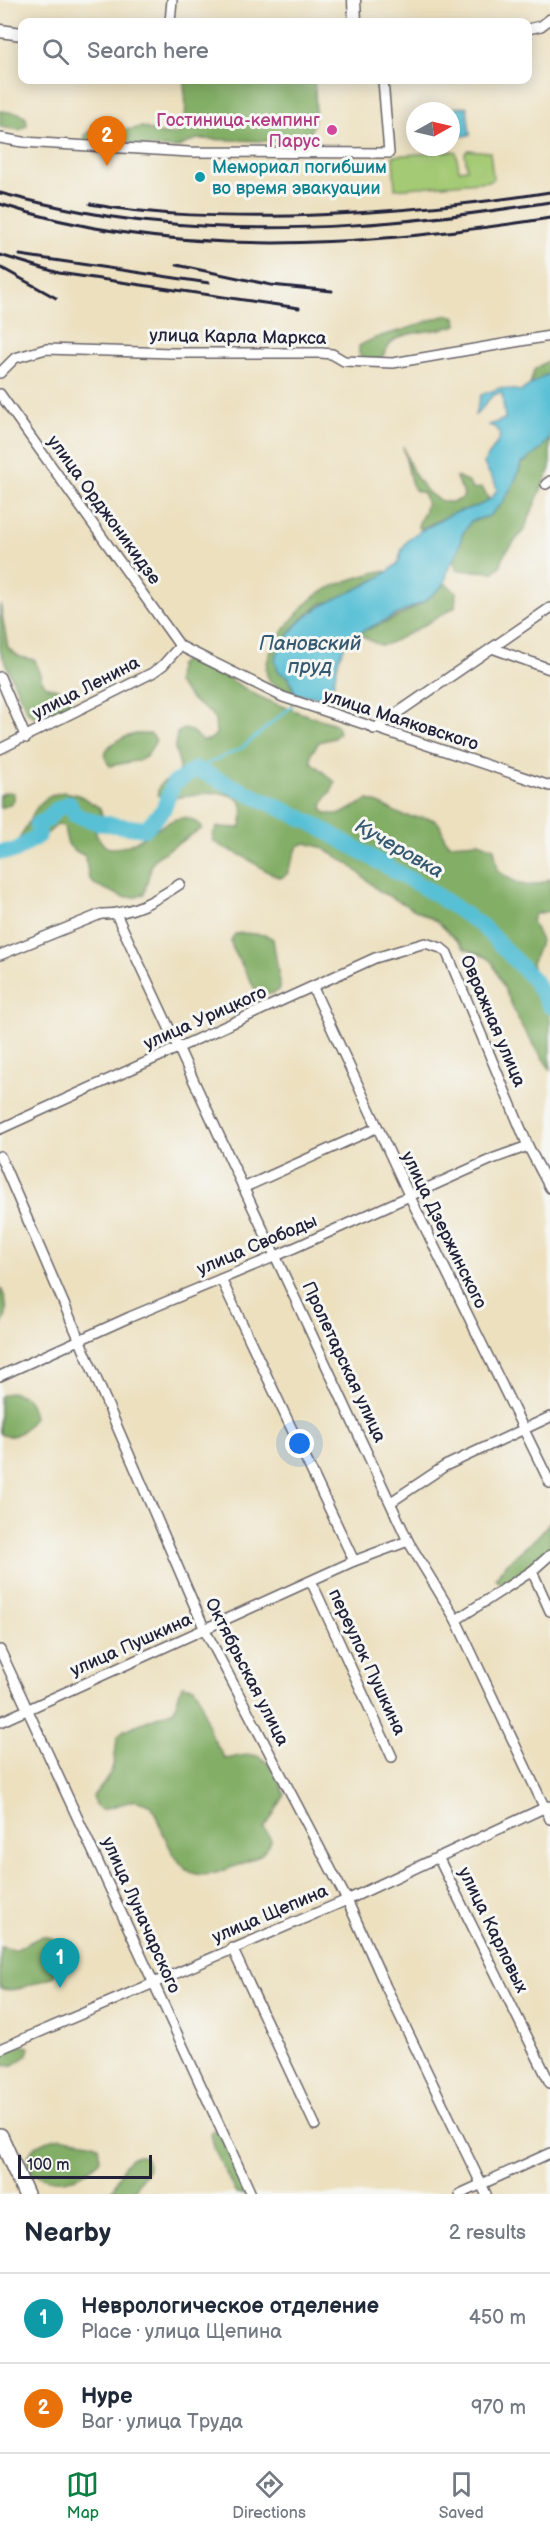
<!DOCTYPE html>
<html lang="en">
<head>
<meta charset="utf-8">
<style>
  body { margin:0; font-family:"Balsamiq Sans",sans-serif; background:#f6f6f7; color:#1f2937 }
  .compass { position:absolute; left:406px; top:102px; width:54px; height:54px; border-radius:50%; background:#fff; box-shadow:0 3px 15px #0003; rotate:82deg }
  .scale { position:absolute; left:18px; bottom:15px; width:134px; box-sizing:border-box; padding-left:6px; border:3px solid #22223b; border-top:0; font-size:16px; line-height:21px; white-space:nowrap; color:#22223b; -webkit-text-stroke:4px #f6f6f2; paint-order:stroke }
  .you { position:absolute; left:300px; top:1444px; width:21px; height:21px; margin:-15px; border:4px solid #fff; border-radius:50%; background:#1a73e8; box-shadow:0 0 0 9px #1a73e833 }
  .badge { display:grid; place-items:center; width:39px; height:39px; border-radius:50%; background:#0b8043; color:#fff; font-size:20px; font-weight:700 }
  .pin { position:absolute; translate:-50% -50px; filter:drop-shadow(0 2px 3px #0008) }
  .pin::after { content:''; position:absolute; top:32px; width:21px; height:18px; background:inherit; clip-path:polygon(0 0,100% 0,50% 100%) }
  .list { margin:0; padding:0; list-style:none }
  h2 { display:flex; justify-content:space-between; align-items:center; height:78px; margin:0; padding:0 24px; font-size:26px }
  h2 small { font-size:20px; font-weight:400; color:#747a83 }
  .list li { display:grid; grid-template-columns:39px 1fr auto; gap:18px; align-items:center; box-sizing:border-box; height:90px; padding:0 24px; border-top:2px solid #e0e1e3 }
  .list b { display:block; font-size:22px; white-space:nowrap }
  .list p { margin:0; font-size:20px; white-space:nowrap; color:#747a83 }
  .list em { font-size:20px; font-style:normal; color:#747a83 }
  .icon { flex:none; width:33px; height:33px; fill:none; stroke:currentColor; stroke-width:2; stroke-linecap:round; stroke-linejoin:round }
  .map { position:relative; flex:none; width:550px; height:2194px; overflow:hidden }
  .search { position:absolute; background:#fff; box-shadow:0 3px 15px #0003; left:18px; right:18px; top:18px; height:66px; display:flex; align-items:center; gap:15px; box-sizing:border-box; padding:0 21px; border-radius:12px; color:#747a83; font-size:22px }
  .sheet { height:258px; background:#fff }
  nav { display:flex; justify-content:space-around; align-items:center; box-sizing:border-box; height:84px; border-top:2px solid #e0e1e3; background:#fff; font-size:16px; color:#747a83 }
  nav a { display:grid; justify-items:center; gap:3px }
  nav .on { color:#0b8043 }
  .map>svg:first-child { display:block }
</style>
</head>
<body>
<div class="map">
<svg width="550" height="2194" viewBox="0 0 550 2194">
  <rect width="100%" height="100%" fill="#f6f6f2"/>
  <filter id="ink" filterUnits="userSpaceOnUse"><feTurbulence type="fractalNoise" baseFrequency=".0167" numOctaves="2"/><feDisplacementMap in="SourceGraphic" scale="12" xChannelSelector="R" yChannelSelector="G"/><feConvolveMatrix kernelMatrix="1 2 1 2 8 2 1 2 1" color-interpolation-filters="sRGB"/></filter>
  <filter id="wash" filterUnits="userSpaceOnUse"><feTurbulence type="fractalNoise" baseFrequency=".008" numOctaves="4" result="noise"/><feDisplacementMap in="SourceGraphic" scale="24" xChannelSelector="R" yChannelSelector="G"/><feGaussianBlur stdDeviation="1.35" result="paint"/><feColorMatrix in="noise" values="0 0 0 0 0 0 0 0 0 0 0 0 0 0 0 0 0 1.4 0 .05"/><feComposite in="paint" operator="in"/></filter>
  <g filter="url(#wash)">
    <rect width="100%" height="100%" fill="#ece0bf"/>
    <polygon fill="#a4ca75" stroke="#637658" stroke-width="1.5" points="468,150 490,152 493,178 491,181 395,189 393,156 453,151 456,152 459,170 467,169 465,153"/>
    <g fill="#83ae66" stroke="#526850" stroke-width="1.5">
      <path d="M187,80H314C316,98 320,134 299,142L197,139L176,148L86,142L84,135L90,131L114,132L143,127L157,133L175,135C189,124 186,101 184,85Z"/>
      <polygon points="0,111 19,113 26,118 27,125 20,130 0,127"/>
      <path d="M449,315L456,317L457,325C439,333 403,329 390,344C386,348 385,355 380,359H365L359,354V346C373,338 383,335 399,331C416,327 431,318 449,315Z"/>
      <polygon points="550,359 550,374 530,385 534,370"/>
      <polygon points="550,438 550,468 524,530 505,553 500,566 494,572 456,570 454,560 462,535 471,521 489,516 503,502 515,481 521,465 540,450"/>
      <path d="M403,446C410,470 432,516 463,498C466,490 457,485 456,477H459L469,483L472,489L482,488L488,497V503L456,512L421,529L418,527C420,514 432,508 423,493L415,490L411,482Z"/>
      <path d="M381,571L389,572L333,602L323,603L312,610L293,628L276,656C282,670 289,680 295,694C287,691 276,687 270,681C253,659 302,604 320,593C337,583 361,576 381,571Z"/>
      <path d="M445,583L456,592L455,607C445,613 389,647 381,645C372,643 364,635 356,633C387,623 423,608 445,583Z"/>
      <path d="M0,604L8,648L20,657L35,660L42,681L47,687C58,689 66,689 72,701C63,715 40,725 27,711L0,651Z"/>
      <path d="M183,661C213,663 232,683 258,696C283,708 309,716 336,724L339,732L334,738L319,742L311,754V762L335,782C333,793 323,797 322,808L326,814H341L368,800C384,803 389,810 402,815C412,819 432,814 439,824C444,831 442,838 449,844L479,842L494,848L498,871C519,885 525,891 550,879V911L535,914L532,921L541,941L532,963L535,978L550,1000V1069L522,1027L492,962L486,957L465,949L438,922L379,891L349,864L321,847L306,843L298,846L287,874L281,878C267,874 256,863 243,856C233,851 222,848 213,841V834L217,827L240,828C243,822 243,817 243,810C240,781 182,797 165,800L158,795C157,775 173,784 178,772C182,764 176,756 175,748C175,743 177,738 177,733L184,729L191,731L203,741L211,739L216,734L215,719L210,713L192,700L177,683L178,666Z"/>
      <path d="M136,734H151L156,740L147,756L140,760L110,766C95,748 121,737 136,734Z"/>
      <polygon points="6,792 14,793 14,800 9,805 0,808 0,795"/>
      <path d="M64,792L79,795L100,808L102,815C89,826 96,837 106,847C142,856 177,794 202,828L157,857L152,863L144,894L137,897H122L94,884L89,878L85,856C67,847 67,846 64,826L58,824L34,845H24L19,839C34,817 33,798 64,792Z"/>
      <polygon points="243,933 266,935 273,939 280,983 278,991 271,994 256,991 232,947 231,940 235,934"/>
      <path d="M0,1287C7,1298 10,1317 0,1326Z"/>
      <path d="M10,1392C29,1396 29,1398 34,1417C27,1428 15,1441 0,1434V1396Z"/>
      <path d="M550,1521V1550L509,1583L501,1584L496,1578C509,1555 536,1544 550,1521Z"/>
      <path d="M182,1685L194,1687L199,1695L210,1733L225,1759C233,1758 245,1754 253,1755C271,1758 279,1781 285,1795C277,1806 273,1818 264,1828L271,1840C268,1852 255,1859 243,1863C229,1868 209,1879 193,1873C174,1867 159,1823 152,1806L135,1800L102,1810L95,1805L93,1796C114,1773 114,1768 117,1738L124,1730L174,1710Z"/>
      <path d="M42,1936C66,1938 62,1961 53,1977C34,1980 19,1995 0,1988V1947L15,1950Z"/>
      <polygon points="20,2045 29,2047 28,2055 13,2065 5,2066 2,2063 4,2052"/>
      <polygon points="213,2131 220,2134 247,2194 236,2194 215,2151 211,2134"/>
      <path d="M61,2137C73,2141 88,2139 98,2145L100,2160C81,2181 53,2188 29,2170C23,2147 42,2141 61,2137Z"/>
      <path d="M138,2155L145,2157C155,2176 134,2176 136,2194H109C120,2182 120,2160 138,2155Z"/>
    </g>
    <g fill="#58c0d5" stroke="#3d7188" stroke-width="1.5">
      <polygon points="467,107 470,135 451,137 451,111 447,111 447,108"/>
      <path d="M550,374V438L540,450L521,464L515,481L503,502L489,516L471,521L462,535L458,552L448,569L445,583L438,590L423,602L348,638L339,658L332,690L327,695L318,697L295,694L289,677L279,672L275,661C276,653 282,646 286,640C314,594 362,598 399,562C401,541 415,533 432,525C441,521 448,514 457,512C474,507 488,506 497,490C496,480 487,473 484,463L498,441L500,435L496,428L489,425L505,419L502,393C488,393 486,408 475,415L481,395L500,388L521,391L544,376Z"/>
    </g>
    <g fill="none" stroke-linecap="round" stroke-linejoin="round">
      <polyline stroke="#58c0d5" stroke-width="3" points="196,769 242,748 292,706"/>
      <polyline stroke="#58c0d5" stroke-width="16" points="0,852 15,851 39,835 37,824 47,820 54,811 69,803 75,815 99,823 145,829 163,810 173,784 196,769 310,822 435,894 482,926 534,980 550,1006"/>
    </g>
  </g>
  <g filter="url(#ink)">
    <g fill="none" stroke-linecap="round" stroke-linejoin="round">
      <g stroke="#696469" stroke-width="12">
        <g id="minor">
          <polyline points="170,22 172,0"/>
          <polyline points="528,29 541,26 550,19"/>
          <polyline points="0,138 23,142 189,152 389,153 383,80"/>
          <polyline points="0,373 15,358 46,349 172,353 321,353 332,354 344,361 393,363 550,336"/>
          <polyline points="0,394 180,646 283,697 550,786"/>
          <polyline points="546,484 550,481"/>
          <polyline points="492,648 550,669"/>
          <polyline points="0,677 26,738"/>
          <polyline points="374,729 550,608"/>
          <polyline points="0,749 152,673 163,665 180,646"/>
          <polyline points="116,914 408,1541 456,1620 550,1819"/>
          <path d="M0,955L101,914C131,915 156,900 180,884"/>
          <polyline points="313,988 409,1195 550,1483"/>
          <polyline points="0,1129 375,958 425,943 441,948 447,953 528,1146 550,1188"/>
          <polyline points="0,1156 205,1630 347,1900 386,1987 486,2194"/>
          <polyline points="243,1188 376,1128"/>
          <polyline points="221,1279 354,1561"/>
          <polyline points="0,1376 130,1317 276,1256 492,1159 528,1146"/>
          <polyline points="391,1502 445,1466 550,1417"/>
          <polyline points="532,1571 550,1611"/>
          <polyline points="311,1581 392,1757"/>
          <polyline points="456,1620 532,1571 550,1555"/>
          <polyline points="0,1650 251,2194"/>
          <polyline points="0,1722 354,1561 408,1541"/>
          <polyline points="438,1857 550,2083"/>
          <polyline points="232,1948 315,2125"/>
          <polyline points="0,2049 347,1900 548,1806"/>
          <polyline points="460,2194 550,2153"/>
        </g>
      </g>
      <g stroke="#696469" stroke-width="15">
        <g id="tertiary">
          <polyline points="354,0 355,22"/>
          <polyline points="0,31 22,34"/>
        </g>
      </g>
      <g stroke="#696469" stroke-width="18">
        <polyline id="primary" points="0,2136 26,2194"/>
      </g>
      <use href="#minor" stroke="#fff" stroke-width="9"/>
      <use href="#tertiary" stroke="#fff" stroke-width="12"/>
      <use href="#primary" stroke="#fff" stroke-width="15"/>
      <g stroke="#22223b" stroke-width="3">
        <path d="M0,193C50,206 100,217 152,222C283,236 420,223 550,202"/>
        <path d="M0,204C173,261 373,246 550,218"/>
        <path d="M90,204C156,216 224,217 291,216C378,213 464,206 550,192"/>
        <polyline points="0,255 59,273 299,308"/>
        <polyline points="20,255 209,283"/>
        <polyline points="177,265 271,285 332,291"/>
        <polyline points="0,267 56,298"/>
      </g>
    </g>
  </g>
  <circle fill="#d1479c" stroke="#f6f6f2" stroke-width="2" cx="332" cy="130" r="6"/>
  <circle fill="#0f9aa8" stroke="#f6f6f2" stroke-width="2" cx="200" cy="177" r="6"/>
  <g text-anchor="middle" dominant-baseline="central" stroke-width="6" stroke-linejoin="round" paint-order="stroke">
    <g font-size="18" fill="#b23c85" stroke="#f6f6f2" text-anchor="end">
      <text x="320" y="120">Гостиница-кемпинг<tspan x="320" dy="21">Парус</tspan></text>
    </g>
    <g font-size="18" fill="#0d838f" stroke="#f6f6f2" text-anchor="start">
      <text x="212" y="167">Мемориал погибшим<tspan x="212" dy="21">во время эвакуации</tspan></text>
    </g>
    <g font-size="18" fill="#22223b" stroke="#f6f6f2">
      <text transform="translate(238 337) rotate(1)">улица Карла Маркса</text>
      <text transform="translate(104 510) rotate(54)">улица Орджоникидзе</text>
      <text transform="translate(86 688) rotate(-27)">улица Ленина</text>
      <text transform="translate(401 720) rotate(18)">улица Маяковского</text>
      <text transform="translate(205 1018) rotate(-24)">улица Урицкого</text>
      <text transform="translate(493 1021) rotate(67)">Овражная улица</text>
      <text transform="translate(444 1230) rotate(64)">улица Дзержинского</text>
      <text transform="translate(257 1245) rotate(-23)">улица Свободы</text>
      <text transform="translate(344 1362) rotate(65)">Пролетарская улица</text>
      <text transform="translate(131 1645) rotate(-24)">улица Пушкина</text>
      <text transform="translate(367 1662) rotate(65)">переулок Пушкина</text>
      <text transform="translate(247 1672) rotate(63)">Октябрьская улица</text>
      <text transform="translate(270 1914) rotate(-23)">улица Щепина</text>
      <text transform="translate(141 1915) rotate(66)">улица Луначарского</text>
      <text transform="translate(493 1930) rotate(64)">улица Карловых</text>
    </g>
    <g font-size="20" font-style="italic" fill="#355971" stroke="#f6f6f2">
      <text x="310" y="644">Пановский<tspan x="310" dy="23">пруд</tspan></text>
      <text transform="translate(399 849) rotate(30)">Кучеровка</text>
    </g>
  </g>
</svg>
<svg class="compass" viewBox="-18 -18 36 36"><path d="M0-13l5 13h-10z" fill="#e53935"/><path d="M0 13l5-13h-10z" fill="#747a83"/></svg>
<div class="scale">100 m</div>
<div class="you"></div>
<div class="pin badge" style="left:60px;top:1988px;background:#0f9aa8">1</div>
<div class="pin badge" style="left:107px;top:166px;background:#e8710a">2</div>
<div class="search"><svg class="icon" aria-label="search" viewBox="0 0 24 24"><circle cx="10" cy="10" r="6"/><path d="M15 15l6 6"/></svg>Search here</div>
</div>
<section class="sheet">
<h2>Nearby<small>2 results</small></h2>
<ul class="list">
<li><span class="badge" style="background:#0f9aa8">1</span><div><b>Неврологическое отделение</b><p>Place · улица Щепина</p></div><em>450 m</em></li>
<li><span class="badge" style="background:#e8710a">2</span><div><b>Hype</b><p>Bar · улица Труда</p></div><em>970 m</em></li>
</ul>
</section>
<nav>
<a class="on"><svg class="icon" aria-label="map" viewBox="0 0 24 24"><path d="M3 6l6-2 6 2 6-2v14l-6 2-6-2-6 2zM9 4v14M15 6v14"/></svg>Map</a>
<a><svg class="icon" aria-label="directions" viewBox="0 0 24 24"><path d="M12 3l9 9-9 9-9-9zM9 14v-3h6M13 9l2 2-2 2"/></svg>Directions</a>
<a><svg class="icon" aria-label="saved" viewBox="0 0 24 24"><path d="M7 4h10v16l-5-4-5 4z"/></svg>Saved</a>
</nav>
</body>
</html>
